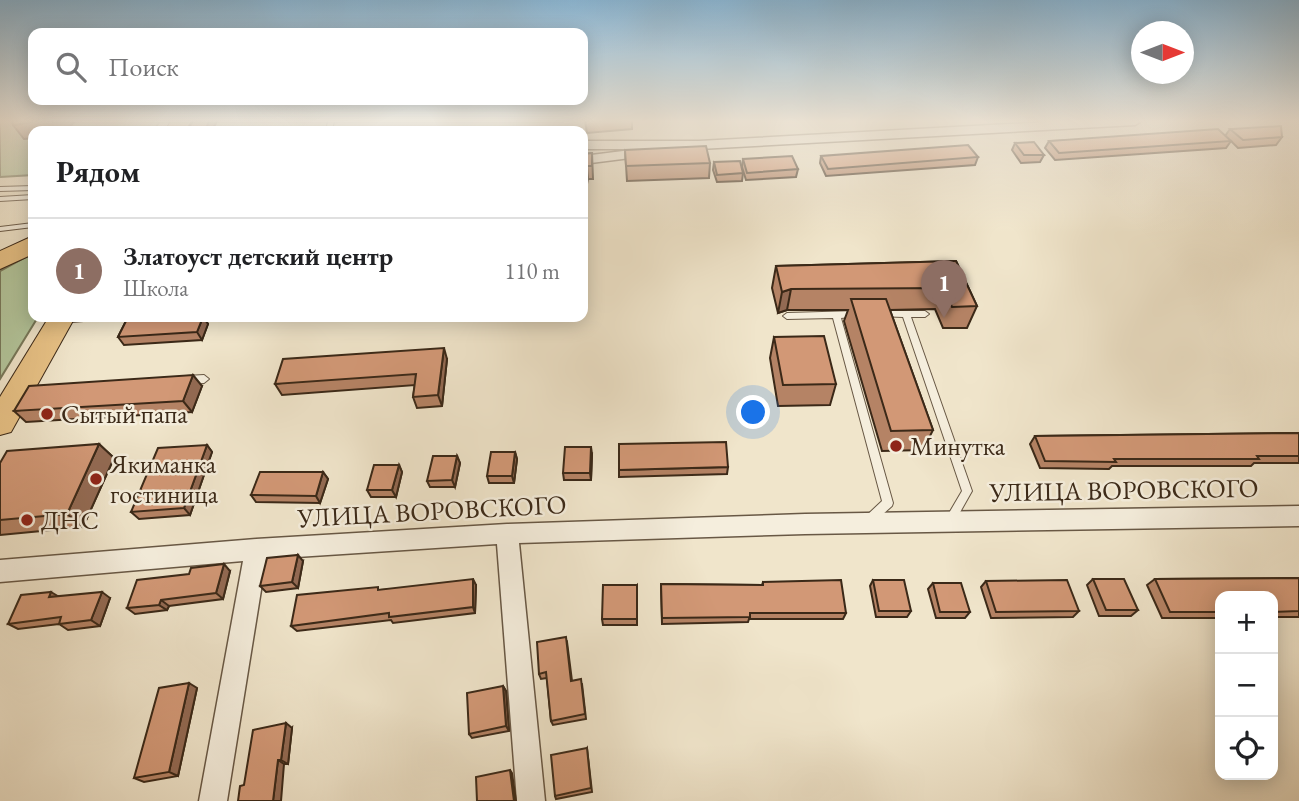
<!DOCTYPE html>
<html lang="ru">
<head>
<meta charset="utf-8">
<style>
  body { margin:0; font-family:"EB Garamond",serif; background:#f6f6f6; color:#202124 }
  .controls { position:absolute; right:21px; bottom:21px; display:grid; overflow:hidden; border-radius:14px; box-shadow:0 4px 18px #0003 }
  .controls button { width:63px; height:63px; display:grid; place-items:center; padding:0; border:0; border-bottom:2px solid #e0e0e0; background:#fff; color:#202124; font:35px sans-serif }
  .compass { position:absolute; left:1131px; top:21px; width:63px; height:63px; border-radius:50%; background:#fff; box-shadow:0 4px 18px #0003; rotate:90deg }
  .you { position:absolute; left:754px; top:413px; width:24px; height:24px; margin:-18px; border:5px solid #fff; border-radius:50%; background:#1a73e8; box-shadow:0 0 0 10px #1a73e833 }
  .badge { display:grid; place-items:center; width:46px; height:46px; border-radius:50%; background:#8f2418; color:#fff; font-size:23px; font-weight:700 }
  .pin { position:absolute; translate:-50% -58px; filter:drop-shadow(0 2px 4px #0008) }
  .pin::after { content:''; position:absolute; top:37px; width:24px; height:21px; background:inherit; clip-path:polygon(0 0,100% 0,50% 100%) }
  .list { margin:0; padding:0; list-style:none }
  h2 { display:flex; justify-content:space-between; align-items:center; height:91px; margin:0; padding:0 28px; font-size:30px }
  h2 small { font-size:23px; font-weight:400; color:#757577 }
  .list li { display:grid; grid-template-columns:46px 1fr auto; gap:21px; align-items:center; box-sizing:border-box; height:105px; padding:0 28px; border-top:2px solid #e0e0e0 }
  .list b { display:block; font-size:26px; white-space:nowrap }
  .list p { margin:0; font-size:23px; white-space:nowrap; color:#757577 }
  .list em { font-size:23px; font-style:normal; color:#757577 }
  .icon { flex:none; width:38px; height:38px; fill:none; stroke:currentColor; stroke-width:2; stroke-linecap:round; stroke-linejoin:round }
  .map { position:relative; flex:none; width:1299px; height:801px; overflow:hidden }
  .search { position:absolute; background:#fff; box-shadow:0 4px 18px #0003; left:28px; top:28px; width:560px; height:77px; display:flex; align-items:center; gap:18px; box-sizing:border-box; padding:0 24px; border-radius:14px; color:#757577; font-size:26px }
  .panel { position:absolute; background:#fff; box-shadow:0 4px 18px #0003; left:28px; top:126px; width:560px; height:196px; border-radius:14px }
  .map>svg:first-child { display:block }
</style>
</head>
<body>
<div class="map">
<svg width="1299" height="801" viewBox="0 0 1299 801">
  <rect width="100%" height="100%" fill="#f0e5cb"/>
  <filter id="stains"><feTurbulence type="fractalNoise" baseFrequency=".00286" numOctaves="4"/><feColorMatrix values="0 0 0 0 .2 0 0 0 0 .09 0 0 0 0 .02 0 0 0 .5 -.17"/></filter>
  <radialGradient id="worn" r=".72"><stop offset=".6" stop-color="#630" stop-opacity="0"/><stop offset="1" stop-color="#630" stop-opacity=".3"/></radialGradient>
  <g fill="#b3c69c" stroke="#77785a" stroke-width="2">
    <polygon points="0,121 160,121 156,127 158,131 33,131 33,175 0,177"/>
    <polygon points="33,253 33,317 38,317 0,379 0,271"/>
  </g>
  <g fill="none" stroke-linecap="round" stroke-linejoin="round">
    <g stroke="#685845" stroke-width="2">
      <g id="lane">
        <polygon points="328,121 334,121 332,131 326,131"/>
        <polygon points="33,186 33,190 0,191 0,187"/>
        <polygon points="33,195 33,199 0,201 0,197"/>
        <polygon points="33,223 33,227 0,231 0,227"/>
        <polygon points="857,311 861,314 860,316 841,318 893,503 892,506 873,523 869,525 865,523 864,520 865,517 882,501 833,318 787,319 783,316 787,313"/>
        <polygon points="879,311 925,311 929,314 925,317 911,317 972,491 954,523 950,525 946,523 945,520 962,491 903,317 876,316 875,314"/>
        <polygon points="61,317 99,317 95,320 61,323 57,320"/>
        <polygon points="204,375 209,379 204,383 186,384 181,380 186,376"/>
      </g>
    </g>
    <g stroke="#685845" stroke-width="3">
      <g id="street">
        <polygon points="1064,121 1142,121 1135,125 699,149 642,149 648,153 646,156 583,164 583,156 639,149 583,149 583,141 699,141"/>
        <polygon points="1299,506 1299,526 805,534 519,543 545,801 517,801 497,544 266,559 227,801 199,801 243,561 0,582 0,560 256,539 507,524 805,514"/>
      </g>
    </g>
    <g stroke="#3b2918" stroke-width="2">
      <g id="primary">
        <polygon points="171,121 191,121 185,131 165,131"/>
        <polygon points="33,236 33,254 0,269 0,251"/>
        <polygon points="49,317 75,317 11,432 0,435 0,397"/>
      </g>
    </g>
    <use href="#lane" fill="#f5eedd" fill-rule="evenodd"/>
    <use href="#street" fill="#f5eedd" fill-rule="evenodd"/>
    <use href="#primary" fill="#e8c286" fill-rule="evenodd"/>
  </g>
  <g fill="#b58365" stroke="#3b2918" stroke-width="2">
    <polygon points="585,121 632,121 632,129 587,133"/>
    <polygon points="1230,129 1282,137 1276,145 1238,148 1231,141 1226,148 1055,160 1045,148 1049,141 1225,136"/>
    <polygon points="1015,143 1044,155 1040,162 1021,163 1012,150"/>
    <polygon points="625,150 710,163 709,178 627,181"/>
    <polygon points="592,153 593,179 588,179 583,154"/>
    <polygon points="821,156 978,157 975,165 826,176 820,163"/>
    <polygon points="743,159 798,169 796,177 746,180 742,167"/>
    <polygon points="714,162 743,173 742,181 717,182 713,170"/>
    <polygon points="956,261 977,306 967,328 943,328 935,309 890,310 933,430 923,450 882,451 844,321 848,310 787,310 778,313 772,288 776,266"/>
    <polygon points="128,317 181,317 181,318 203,317 208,324 202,340 124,345 118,337"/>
    <polygon points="774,337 836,384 830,405 778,406 770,358"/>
    <polygon points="447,359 442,406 417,408 413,397 415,385 282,395 275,384"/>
    <polygon points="202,386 192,412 26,422 14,411"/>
    <polygon points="1299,433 1299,463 1254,463 1251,466 1112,466 1109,469 1040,468 1030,444 1035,436"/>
    <polygon points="99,444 114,458 83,527 0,535 0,463"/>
    <polygon points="207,445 212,452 190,515 139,519 131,512"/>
    <polygon points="515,452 517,459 514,483 489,483 487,476"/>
    <polygon points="592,454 591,480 564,480 563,473"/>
    <polygon points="457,456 460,463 455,487 430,487 427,481"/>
    <polygon points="399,465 402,472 396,497 371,497 367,490"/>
    <polygon points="728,467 727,474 619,477 619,470"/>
    <polygon points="323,472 328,479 320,503 256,502 251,495"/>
    <polygon points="303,561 298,588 266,592 260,586"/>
    <polygon points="230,571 223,599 169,606 167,610 135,614 127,608"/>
    <polygon points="1299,578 1299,617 1273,617 1273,596 1220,596 1220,618 1162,618 1147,585 1155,579"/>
    <polygon points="1093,579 1138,610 1131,616 1099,616 1087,585"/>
    <polygon points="873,580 911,611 907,617 876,617 870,586"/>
    <polygon points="986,581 1079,611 1073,617 991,618 981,587"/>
    <polygon points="763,582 846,613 843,619 749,619 748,622 662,624 661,584 762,585"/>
    <polygon points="933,583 970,612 965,618 936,618 928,589"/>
    <polygon points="476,585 475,613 393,623 391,620 297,631 291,626 380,590"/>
    <polygon points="637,585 637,625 603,625 602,619"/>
    <polygon points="58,596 110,598 100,626 68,630 59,624 18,629 8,624"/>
    <polygon points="567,642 572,681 582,684 586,719 553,725 551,721 547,678 541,679 539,674"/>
    <polygon points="503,686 506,691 509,731 472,738 469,734"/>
    <polygon points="197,688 178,776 144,782 134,778"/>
    <polygon points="292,728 288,764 284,764 244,785"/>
    <polygon points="587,748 592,792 556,799 555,796"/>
  </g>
  <g fill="#936a53" stroke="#3b2918" stroke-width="2">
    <polygon points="34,121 75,121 70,127 52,129 50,131 33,131 33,138 24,139 13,125"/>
    <polygon points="209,121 217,121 212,131 205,131"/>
    <polygon points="587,166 588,179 583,204 583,185"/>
    <polygon points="791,289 787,310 778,313 782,292"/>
    <polygon points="203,317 208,324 202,340 197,332"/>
    <polygon points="444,348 447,359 442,406 438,395"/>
    <polygon points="193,375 202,386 192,412 183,401"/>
    <polygon points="99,444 114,458 83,527 67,514"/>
    <polygon points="207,445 212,452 190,515 184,508"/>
    <polygon points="591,447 592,454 591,480 590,473"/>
    <polygon points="515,452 517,459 514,483 512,476"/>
    <polygon points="457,456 460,463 455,487 452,480"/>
    <polygon points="399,465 402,472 396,497 392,490"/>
    <polygon points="323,472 328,479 320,503 316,496"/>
    <polygon points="298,555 303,561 298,588 292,582"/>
    <polygon points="224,564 230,571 223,599 216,593"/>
    <polygon points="473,579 476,585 475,613 473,607"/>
    <polygon points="51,592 61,598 49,597"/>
    <polygon points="102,592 110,598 100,626 91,620"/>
    <polygon points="161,600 169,606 167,610 159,605"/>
    <polygon points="189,683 197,688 178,776 169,772"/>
    <polygon points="503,686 506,691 509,731 506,726"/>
    <polygon points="286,723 292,728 288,764 281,760"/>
    <polygon points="278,760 284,764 281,801 273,801"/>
    <polygon points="510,770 512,773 516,801 514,801"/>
  </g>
  <g fill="#d29876" stroke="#3b2918" stroke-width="2">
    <polygon points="12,121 34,121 32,122 13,125"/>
    <polygon points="193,121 209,121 205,131 187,131"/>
    <polygon points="1281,126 1282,137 1243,140 1230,129"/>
    <polygon points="1218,129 1231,141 1059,153 1049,141"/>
    <polygon points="1034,142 1044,155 1024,155 1015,143"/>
    <polygon points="968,145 978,157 828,169 821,156"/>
    <polygon points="706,146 710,163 626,166 625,150"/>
    <polygon points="592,153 592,166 587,166 583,185 583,154"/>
    <polygon points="792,156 798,169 747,173 743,159"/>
    <polygon points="740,161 743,173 717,175 714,162"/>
    <polygon points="956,261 977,306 952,307 944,288 791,289 782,292 776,266"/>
    <polygon points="851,299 886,299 933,430 891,431"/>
    <polygon points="128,317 172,317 171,319 203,317 197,332 118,337"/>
    <polygon points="824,336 836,384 783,385 774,337"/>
    <polygon points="444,348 438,395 413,397 416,374 275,384 283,359"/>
    <polygon points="193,375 183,401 14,411 29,386"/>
    <polygon points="1299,433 1299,456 1257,456 1259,459 1114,459 1116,462 1045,461 1035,436"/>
    <polygon points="726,442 728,467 619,470 619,444"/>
    <polygon points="99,444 67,514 0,520 0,463 7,451"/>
    <polygon points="207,445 184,508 131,512 158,448"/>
    <polygon points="565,447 591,447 590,473 563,473"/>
    <polygon points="491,452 515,452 512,476 487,476"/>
    <polygon points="433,456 457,456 452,480 427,481"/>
    <polygon points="374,465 399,465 392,490 367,490"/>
    <polygon points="260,472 323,472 316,496 251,495"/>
    <polygon points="298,555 292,582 260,586 267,558"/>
    <polygon points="224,564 216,593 161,600 159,605 127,608 137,580 189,574 191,568"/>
    <polygon points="1299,578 1299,611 1273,612 1273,596 1220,596 1220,612 1170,612 1155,579"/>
    <polygon points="473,579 473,607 389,617 389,613 291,626 297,595 378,587 378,590"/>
    <polygon points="1093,579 1124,579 1138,610 1106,610"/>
    <polygon points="841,580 846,613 750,613 750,617 662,618 661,584 763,585 763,582"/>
    <polygon points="873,580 904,580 911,611 879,611"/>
    <polygon points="1067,580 1079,611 996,612 986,581"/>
    <polygon points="933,583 961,583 970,612 940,612"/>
    <polygon points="603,585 637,585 637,619 602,619"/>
    <polygon points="51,592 49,597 102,592 91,620 59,624 61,617 8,624 21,595"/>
    <polygon points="566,637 571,681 581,679 585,714 551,721 546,672 539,674 537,642"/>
    <polygon points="189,683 169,772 134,778 159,688"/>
    <polygon points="503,686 506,726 469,734 467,693"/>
    <polygon points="286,723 281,760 278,760 273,801 238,801 240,786 244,785 253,730"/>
    <polygon points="587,748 591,788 555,796 551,755"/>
    <polygon points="510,770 514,801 477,801 476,777"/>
  </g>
  <linearGradient id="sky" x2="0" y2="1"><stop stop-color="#8ab8d8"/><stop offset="0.52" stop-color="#f8f3e8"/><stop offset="1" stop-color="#f8f3e8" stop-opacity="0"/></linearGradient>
  <rect width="1299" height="233" fill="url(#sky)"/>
  <g fill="#8f2418" stroke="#f5eedd" stroke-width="2.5">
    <circle cx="47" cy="414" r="7"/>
    <circle cx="896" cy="446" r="7"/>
    <circle cx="96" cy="479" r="7"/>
    <circle cx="27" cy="520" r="7"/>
  </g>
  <g text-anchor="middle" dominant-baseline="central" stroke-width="5" stroke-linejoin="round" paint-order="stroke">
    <g font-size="26" fill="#3b2918" stroke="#f5eedd" text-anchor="start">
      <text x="61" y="414">Сытый папа</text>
      <text x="910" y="446">Минутка</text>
      <text x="110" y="464">Якиманка<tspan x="110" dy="30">гостиница</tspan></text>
      <text x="41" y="520">ДНС</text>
    </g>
    <g font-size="26" fill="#3b2918" stroke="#f5eedd">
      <text transform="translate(1124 490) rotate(-1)">УЛИЦА ВОРОВСКОГО</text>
      <text transform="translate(432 511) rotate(-3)">УЛИЦА ВОРОВСКОГО</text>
    </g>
  </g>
  <rect width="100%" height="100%" filter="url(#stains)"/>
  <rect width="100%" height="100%" fill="url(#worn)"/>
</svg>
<div class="controls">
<button>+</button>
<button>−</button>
<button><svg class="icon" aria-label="locate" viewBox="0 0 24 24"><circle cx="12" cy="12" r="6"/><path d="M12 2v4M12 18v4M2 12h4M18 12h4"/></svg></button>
</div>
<svg class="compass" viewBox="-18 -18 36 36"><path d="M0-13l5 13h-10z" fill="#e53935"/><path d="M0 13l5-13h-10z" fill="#757577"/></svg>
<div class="you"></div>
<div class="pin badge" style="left:944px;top:318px;background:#8d6e63">1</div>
<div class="search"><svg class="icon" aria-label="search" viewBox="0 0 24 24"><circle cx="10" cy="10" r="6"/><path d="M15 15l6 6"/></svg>Поиск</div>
<section class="panel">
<h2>Рядом<small></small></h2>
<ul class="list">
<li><span class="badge" style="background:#8d6e63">1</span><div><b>Златоуст детский центр</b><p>Школа</p></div><em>110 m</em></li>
</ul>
</section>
</div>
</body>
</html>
